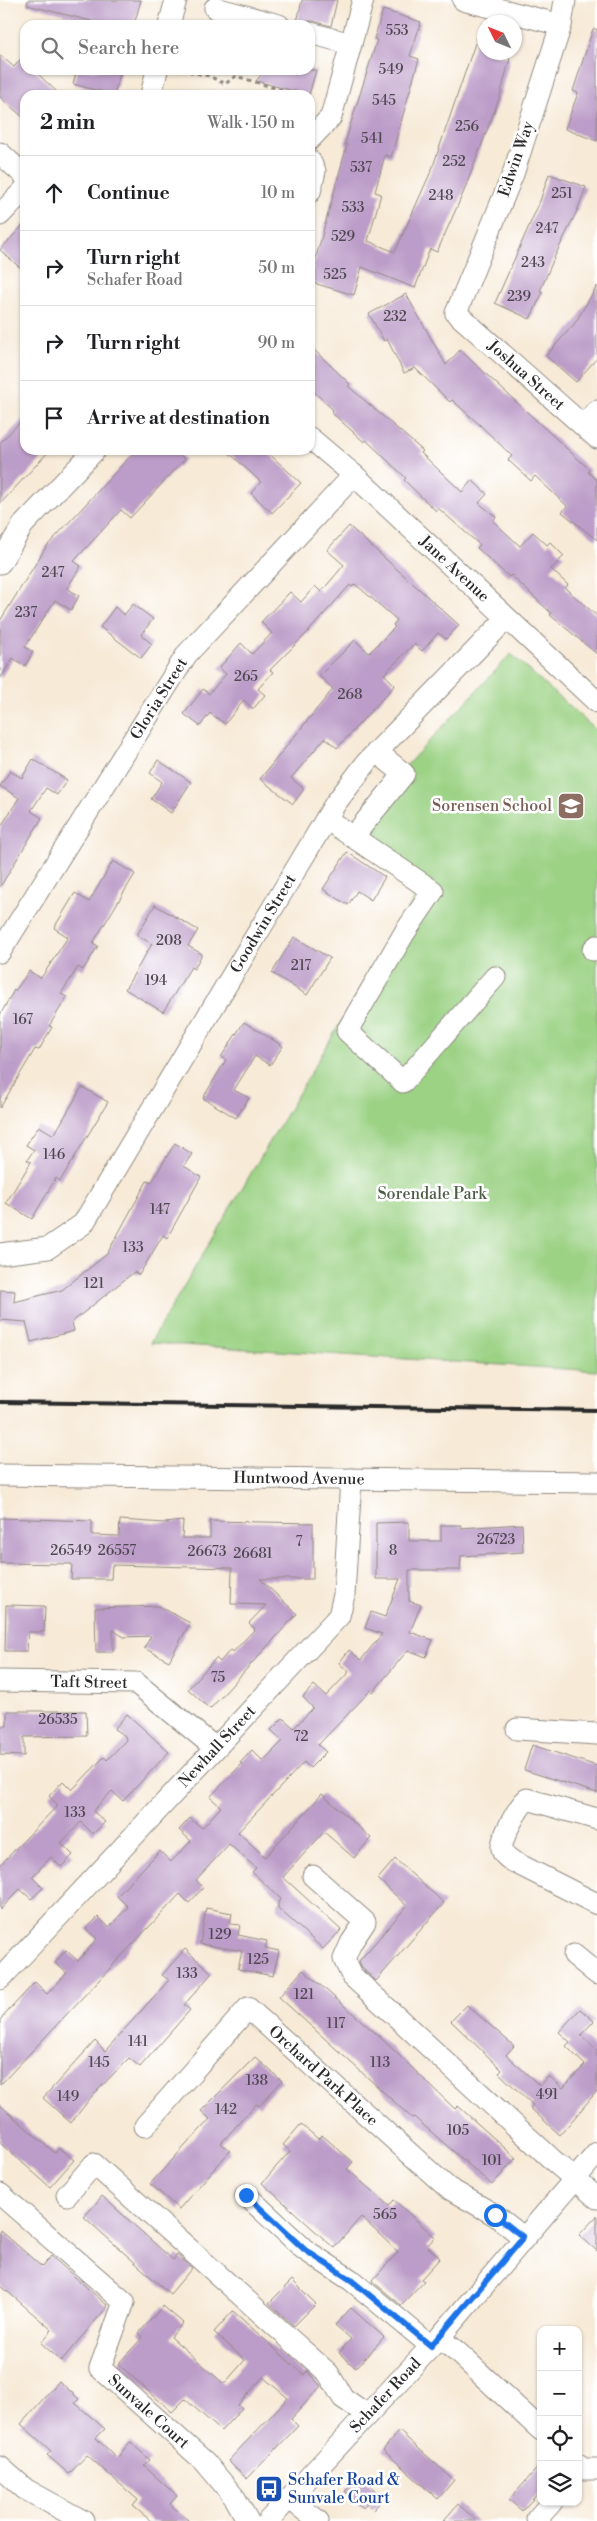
<!DOCTYPE html>
<html lang="en">
<head>
<meta charset="utf-8">
<style>
  body { margin:0; font-family:"Libre Bodoni",serif; background:#f2f2f2; color:#202124 }
  .controls { position:absolute; right:15px; bottom:15px; display:grid; overflow:hidden; border-radius:10px; box-shadow:0 1px 4px #0004 }
  .controls button { width:45px; height:45px; display:grid; place-items:center; padding:0; border:0; border-bottom:1px solid #e0e0e0; background:#fff; color:#202124; font:25px sans-serif }
  .compass { position:absolute; left:477px; top:15px; width:45px; height:45px; border-radius:50%; background:#fff; box-shadow:0 1px 4px #0004; rotate:313deg }
  .stop { position:absolute; width:15px; height:15px; margin:-11px; border:4px solid #1a73e8; border-radius:50%; background:#fff }
  .stop.end { background:#1a73e8; border-color:#fff; box-shadow:0 1px 5px #0008 }
  .list { margin:0; padding:0; list-style:none }
  h2 { display:flex; justify-content:space-between; align-items:center; height:65px; margin:0; padding:0 20px; font-size:21px }
  h2 small { font-size:16px; font-weight:400; color:#757577 }
  .list li { display:grid; grid-template-columns:32px 1fr auto; gap:15px; align-items:center; box-sizing:border-box; height:75px; padding:0 20px; border-top:1px solid #e0e0e0 }
  .list b { display:block; font-size:19px; white-space:nowrap }
  .list p { margin:0; font-size:16px; white-space:nowrap; color:#757577 }
  .list em { font-size:16px; font-style:normal; color:#757577 }
  .icon { flex:none; width:28px; height:28px; fill:none; stroke:currentColor; stroke-width:2; stroke-linecap:round; stroke-linejoin:round }
  .map { position:relative; flex:none; width:597px; height:2521px; overflow:hidden }
  .search { position:absolute; background:#fff; box-shadow:0 1px 4px #0004; left:20px; top:20px; width:295px; height:55px; display:flex; align-items:center; gap:12px; box-sizing:border-box; padding:0 18px; border-radius:15px; color:#757577; font-size:19px }
  .panel { position:absolute; background:#fff; box-shadow:0 1px 4px #0004; left:20px; top:90px; width:295px; height:365px; border-radius:15px }
  .map>svg:first-child { display:block }
</style>
</head>
<body>
<div class="map">
<svg width="597" height="2521" viewBox="0 0 597 2521">
  <rect width="100%" height="100%" fill="#fff"/>
  <filter id="ink" filterUnits="userSpaceOnUse"><feTurbulence type="fractalNoise" baseFrequency=".02" numOctaves="2"/><feDisplacementMap in="SourceGraphic" scale="10" xChannelSelector="R" yChannelSelector="G"/><feConvolveMatrix kernelMatrix="1 2 1 2 8 2 1 2 1" color-interpolation-filters="sRGB"/></filter>
  <filter id="wash" filterUnits="userSpaceOnUse"><feTurbulence type="fractalNoise" baseFrequency=".0096" numOctaves="4" result="noise"/><feDisplacementMap in="SourceGraphic" scale="20" xChannelSelector="R" yChannelSelector="G"/><feGaussianBlur stdDeviation="1.12" result="paint"/><feColorMatrix in="noise" values="0 0 0 0 0 0 0 0 0 0 0 0 0 0 0 0 0 1.4 0 .05"/><feComposite in="paint" operator="in"/></filter>
  <g filter="url(#wash)">
    <rect width="100%" height="100%" fill="#f7ead7"/>
    <polygon fill="#9bd284" stroke="#637e58" points="511,654 597,731 597,1371 150,1343 420,889 351,841 375,799"/>
    <g id="blocks">
      <g fill="#bc9cc8">
        <polygon points="28,0 141,0 134,25 90,25 91,21 27,5"/>
        <polygon points="302,0 337,0 331,26 313,21 297,22"/>
        <polygon points="383,10 421,22 410,56 419,59 391,157 385,155 375,192 381,194 368,241 395,252 432,169 482,23 484,24 484,52 510,58 500,96 464,191 437,252 430,249 415,288 362,267 354,295 310,282 310,279 347,145 345,144 350,126 377,40 374,39"/>
        <polygon points="593,29 597,29 597,141 565,129 578,93 573,91"/>
        <polygon points="25,54 25,70 34,70 60,95 25,95 25,119 0,97 0,55 14,67"/>
        <polygon points="77,70 121,70 114,95 73,84"/>
        <polygon points="265,70 316,70 309,95 256,81"/>
        <polygon points="549,174 586,187 577,211 554,258 540,291 543,292 530,319 495,303 540,201"/>
        <polygon points="25,223 25,272 0,250"/>
        <polygon points="597,286 597,358 576,382 546,356 575,323"/>
        <polygon points="406,294 446,365 460,350 590,470 588,472 597,480 597,540 562,512 567,506 535,476 531,481 508,460 512,456 480,425 452,400 450,402 415,368 404,373 387,339 384,341 369,314"/>
        <polygon points="310,346 350,384 348,386 423,451 421,453 462,492 472,480 487,494 479,503 496,517 493,521 520,546 533,532 547,545 550,542 564,556 551,569 568,585 565,588 597,616 597,654 550,615 551,613 511,575 509,577 477,548 480,545 438,508 436,511 404,480 406,478 366,440 364,442 331,412 333,410 310,388"/>
        <polygon points="25,417 25,450 50,450 0,504 0,443"/>
        <polygon points="136,450 174,450 185,459 130,518 121,510 74,561 81,566 67,588 79,596 71,610 55,600 25,647 33,652 25,666 13,658 0,679 0,621 46,547"/>
        <polygon points="226,450 265,450 301,483 272,513 251,493 261,482"/>
        <polygon points="349,526 459,625 446,639 438,633 422,651 414,644 384,674 395,685 337,748 325,738 291,778 304,789 293,804 260,779 333,689 319,676 355,640 369,653 395,627 393,625 397,620 355,584 352,587 350,585 308,632 270,670 273,672 258,689 265,695 253,709 244,700 225,724 210,713 200,726 184,714 203,689 209,694 226,674 219,668 241,643 252,654 272,633 261,622 290,592 301,602 315,586 321,592 344,565 327,550"/>
        <polygon points="133,604 153,619 141,635 152,644 141,658 100,627 115,607 124,615"/>
        <polygon points="33,759 67,780 57,795 46,788 31,811 42,818 0,887 0,828 19,798 0,786 10,771 22,778"/>
        <polygon points="158,760 191,782 171,813 151,799 162,782 150,773"/>
        <polygon points="347,852 385,877 371,900 357,891 348,905 323,889"/>
        <polygon points="113,861 135,874 93,943 98,946 83,970 78,967 61,994 67,997 49,1026 52,1027 39,1050 35,1049 0,1108 0,1015 14,990 15,991 29,971 41,978 68,937 54,928 75,893 89,902"/>
        <polygon points="155,905 198,930 188,946 202,954 194,969 191,967 163,1012 125,989 152,944 137,935"/>
        <polygon points="294,937 330,958 307,995 272,973"/>
        <polygon points="244,1022 283,1046 270,1065 255,1056 234,1090 249,1098 236,1118 203,1098 226,1060 221,1057"/>
        <polygon points="82,1087 108,1102 60,1181 56,1178 32,1219 6,1203 31,1162 27,1160 34,1150 26,1145 39,1126 54,1135"/>
        <polygon points="175,1143 192,1154 184,1166 201,1177 167,1238 163,1235 139,1275 134,1272 72,1322 74,1331 31,1342 26,1322 0,1320 0,1290 15,1291 14,1302 62,1290 107,1254 147,1181 151,1183"/>
        <polygon points="0,1518 92,1521 92,1535 119,1536 120,1520 165,1523 183,1521 182,1538 210,1538 210,1521 313,1523 313,1579 260,1579 297,1614 210,1709 188,1689 216,1658 220,1662 230,1650 233,1652 255,1629 249,1623 266,1605 231,1604 232,1568 112,1565 111,1579 71,1579 72,1564 0,1563"/>
        <polygon points="409,1522 409,1541 441,1541 441,1525 461,1525 461,1528 522,1524 523,1552 461,1556 460,1570 409,1570 409,1601 421,1605 410,1632 433,1640 426,1657 408,1650 373,1692 371,1690 318,1745 326,1752 310,1768 304,1762 238,1832 265,1857 322,1794 371,1838 354,1858 324,1832 283,1877 341,1930 323,1949 278,1908 278,1903 281,1899 252,1872 256,1868 229,1844 196,1880 203,1888 189,1903 180,1894 0,2085 0,2020 35,1982 47,1994 67,1973 55,1963 66,1950 78,1961 97,1939 86,1929 98,1917 109,1927 128,1907 117,1896 148,1863 160,1851 171,1862 191,1841 179,1830 190,1818 202,1828 221,1807 210,1797 242,1764 240,1763 252,1750 263,1761 283,1741 271,1730 283,1718 294,1728 313,1708 303,1697 314,1685 326,1696 349,1672 339,1663 349,1650 361,1660 382,1634 365,1628 371,1612 385,1617 400,1579 376,1579 376,1523"/>
        <polygon points="6,1605 45,1606 44,1632 28,1632 27,1651 5,1651"/>
        <polygon points="159,1606 190,1623 169,1661 144,1648 151,1636 124,1637 113,1630 113,1652 96,1652 95,1608"/>
        <polygon points="7,1711 86,1711 87,1736 24,1737 24,1756 0,1755 0,1726 7,1726"/>
        <polygon points="127,1714 169,1752 123,1801 112,1791 93,1811 105,1822 93,1834 81,1822 61,1843 73,1855 61,1867 51,1857 32,1877 43,1888 31,1899 20,1889 0,1910 0,1865 58,1805 49,1796 63,1781 72,1790 104,1757 107,1760 126,1740 125,1736 114,1729"/>
        <polygon points="532,1745 597,1766 597,1793 524,1770"/>
        <polygon points="395,1859 444,1903 376,1981 362,1968 359,1961 407,1906 378,1879"/>
        <polygon points="206,1908 232,1913 230,1924 240,1925 238,1935 267,1941 265,1948 279,1951 273,1976 238,1969 242,1951 200,1944"/>
        <polygon points="185,1949 212,1973 184,2005 190,2010 140,2067 129,2058 92,2096 71,2123 43,2098 95,2041 105,2051 169,1980 162,1975"/>
        <polygon points="303,1970 380,2037 455,2109 458,2106 516,2158 492,2185 414,2117 412,2118 279,1997"/>
        <polygon points="467,2005 514,2046 506,2055 540,2086 549,2076 563,2088 585,2065 566,2046 570,2042 559,2032 580,2009 594,2021 581,2035 597,2050 597,2091 560,2135 530,2108 533,2105 499,2073 502,2070 451,2021"/>
        <polygon points="255,2057 282,2081 259,2106 256,2104 221,2143 230,2151 179,2209 150,2184 210,2119 201,2111"/>
        <polygon points="0,2105 55,2153 59,2148 74,2160 50,2187 0,2143"/>
        <polygon points="301,2124 318,2139 322,2135 353,2162 347,2169 389,2206 394,2200 435,2237 427,2246 440,2258 421,2279 424,2281 401,2305 372,2281 398,2252 361,2217 334,2248 262,2183 290,2151 283,2145"/>
        <polygon points="102,2196 173,2260 177,2255 192,2268 170,2294 84,2217"/>
        <polygon points="597,2216 597,2251 579,2235"/>
        <polygon points="0,2230 42,2267 51,2256 108,2306 61,2361 41,2343 52,2330 0,2285"/>
        <polygon points="292,2280 316,2304 294,2326 269,2303"/>
        <polygon points="163,2306 183,2323 171,2337 224,2384 245,2360 214,2332 233,2311 304,2375 307,2371 321,2386 291,2419 298,2426 247,2479 228,2461 288,2398 263,2377 238,2405 242,2408 221,2431 185,2399 172,2412 118,2364 143,2337 139,2333"/>
        <polygon points="351,2308 384,2337 356,2368 339,2353 351,2339 335,2325"/>
        <polygon points="59,2381 79,2399 75,2403 105,2429 96,2438 117,2458 130,2442 150,2460 144,2466 177,2496 170,2504 189,2521 151,2521 133,2506 138,2500 87,2455 69,2474 47,2455 51,2451 21,2424"/>
        <polygon points="399,2431 454,2480 438,2499 383,2450"/>
        <polygon points="541,2464 541,2490 522,2511 509,2500"/>
        <polygon points="360,2475 384,2498 373,2510 367,2504 363,2508 345,2491"/>
        <polygon points="458,2504 477,2521 443,2521"/>
      </g>
    </g>
  </g>
  <g filter="url(#ink)">
    <use href="#blocks" fill-opacity="0" stroke="#918a81" stroke-width="1"/>
    <g fill="none" stroke-linecap="round" stroke-linejoin="round">
      <g stroke="#918a81" stroke-width="23">
        <g id="minor">
          <polyline points="463,0 561,25"/>
          <path id="s1" d="M565,0L561,25L513,174L456,313L597,438"/>
          <polyline points="215,8 279,25"/>
          <polyline points="169,25 176,0"/>
          <polyline points="310,33 351,44"/>
          <polyline points="151,95 157,70"/>
          <polyline points="310,139 331,117 363,0"/>
          <polyline points="0,153 25,176"/>
          <polyline points="310,161 315,171 310,192"/>
          <polyline points="0,215 25,189"/>
          <polyline points="583,425 597,411"/>
          <path id="s2" d="M310,438L354,475L597,702"/>
          <polyline points="0,563 23,525 95,450"/>
          <polyline points="326,819 353,837 404,774 377,752"/>
          <polyline points="353,837 433,891 405,932 347,1031 403,1082 495,977"/>
          <polyline points="593,950 597,946"/>
          <path id="s3" d="M0,952L187,654L354,475"/>
          <path id="s4" d="M0,1254L48,1248L83,1224L335,804L367,762L506,619"/>
          <path id="s5" d="M0,1475L597,1482"/>
          <path id="s6" d="M0,1681L136,1683L214,1747"/>
          <polyline points="517,1729 597,1734"/>
          <path d="M597,1819L527,1799C519,1806 500,1839 502,1849C503,1855 508,1858 512,1861L597,1904"/>
          <polyline points="313,1876 365,1922 351,1943 344,1959 352,1976 557,2164 597,2198"/>
          <polyline points="574,1955 597,1974"/>
          <path id="s7" d="M0,1979L339,1616L344,1595L351,1479"/>
          <path id="s8" d="M145,2126L248,2008L448,2188L495,2215L523,2237"/>
          <path id="s9" d="M0,2194L124,2302L100,2368L205,2462L235,2498L248,2521"/>
          <polyline points="67,2195 94,2164 328,2373 343,2398 366,2414"/>
          <polyline points="246,2195 305,2250 351,2280 431,2346"/>
          <polyline points="439,2338 456,2351 541,2430"/>
          <polyline points="578,2465 583,2469 597,2469"/>
          <polyline points="0,2467 25,2489 83,2521"/>
          <polyline points="289,2498 318,2521"/>
          <path id="s10" d="M268,2521L439,2338L597,2153"/>
          <polyline points="540,2521 537,2519 552,2502"/>
        </g>
      </g>
      <polyline stroke="#918a81" stroke-width="3" stroke-dasharray="4 4" stroke-linecap="butt" points="191,70 191,72 209,76 225,84 236,76 297,95"/>
      <use href="#minor" stroke="#fff" stroke-width="21"/>
      <polyline stroke="#2b2b2b" stroke-width="4" points="0,1402 597,1410"/>
    </g>
  </g>
  <g fill="none" stroke-linecap="round" stroke-linejoin="round" filter="url(#ink)">
    <polyline stroke="#1a73e8" stroke-width="6" points="246,2195 305,2250 351,2280 431,2346 523,2237 495,2215"/>
  </g>
  <defs>
    <g id="school-square" transform="scale(1.4375)"><rect x="-9" y="-9" width="18" height="18" rx="4" fill="#8d6e63" stroke="#fff"/><path d="M0-5L7-2L0 1L-7-2ZM-4 1L0 2.5L4 1V4Q0 6-4 4Z" fill="#fff"/></g>
    <g id="bus-square" transform="scale(1.4375)"><rect x="-9" y="-9" width="18" height="18" rx="4" fill="#1a4fb4" stroke="#fff"/><path d="M-5-6H5V4H4V6H2V4H-2V6H-4V4H-5ZM-3.5-4V0h7V-4ZM-3.5 1.2v1.5H-2V1.2ZM2 1.2v1.5H3.5V1.2Z" fill="#fff"/></g>
  </defs>
  <g fill-rule="evenodd">
    <use href="#school-square" x="571" y="806"/>
    <use href="#bus-square" x="269" y="2489"/>
  </g>
  <g text-anchor="middle" dominant-baseline="central" stroke-width="5" stroke-linejoin="round" paint-order="stroke">
    <g font-size="14" fill="#4f4752">
      <text x="397" y="31">553</text>
      <text x="391" y="70">549</text>
      <text x="384" y="101">545</text>
      <text x="467" y="127">256</text>
      <text x="372" y="139">541</text>
      <text x="454" y="162">252</text>
      <text x="361" y="168">537</text>
      <text x="562" y="194">251</text>
      <text x="441" y="196">248</text>
      <text x="353" y="208">533</text>
      <text x="547" y="229">247</text>
      <text x="343" y="237">529</text>
      <text x="533" y="263">243</text>
      <text x="335" y="275">525</text>
      <text x="519" y="297">239</text>
      <text x="395" y="317">232</text>
      <text x="53" y="573">247</text>
      <text x="26" y="613">237</text>
      <text x="246" y="677">265</text>
      <text x="350" y="695">268</text>
      <text x="169" y="941">208</text>
      <text x="301" y="966">217</text>
      <text x="156" y="981">194</text>
      <text x="23" y="1020">167</text>
      <text x="54" y="1155">146</text>
      <text x="160" y="1210">147</text>
      <text x="133" y="1248">133</text>
      <text x="94" y="1284">121</text>
      <text x="496" y="1540">26723</text>
      <text x="299" y="1542">7</text>
      <text x="71" y="1551">26549</text>
      <text x="117" y="1551">26557</text>
      <text x="393" y="1551">8</text>
      <text x="207" y="1552">26673</text>
      <text x="253" y="1554">26681</text>
      <text x="218" y="1678">75</text>
      <text x="58" y="1720">26535</text>
      <text x="301" y="1737">72</text>
      <text x="75" y="1813">133</text>
      <text x="220" y="1935">129</text>
      <text x="258" y="1960">125</text>
      <text x="187" y="1974">133</text>
      <text x="304" y="1995">121</text>
      <text x="336" y="2024">117</text>
      <text x="138" y="2042">141</text>
      <text x="99" y="2063">145</text>
      <text x="380" y="2063">113</text>
      <text x="257" y="2081">138</text>
      <text x="547" y="2095">491</text>
      <text x="68" y="2097">149</text>
      <text x="226" y="2110">142</text>
      <text x="458" y="2131">105</text>
      <text x="492" y="2161">101</text>
      <text x="385" y="2215">565</text>
    </g>
    <g font-size="16" fill="#2b2b2b" stroke="#fff">
      <text transform="translate(516 159) rotate(-71)">Edwin Way</text>
      <text stroke="none"><textPath href="#s1" startOffset="426">Joshua Street</textPath></text>
      <text stroke="none"><textPath href="#s2" startOffset="195">Jane Avenue</textPath></text>
      <text stroke="none"><textPath href="#s3" startOffset="299">Gloria Street</textPath></text>
      <text stroke="none"><textPath href="#s4" startOffset="441">Goodwin Street</textPath></text>
      <text stroke="none"><textPath href="#s5" startOffset="299">Huntwood Avenue</textPath></text>
      <text stroke="none"><textPath href="#s6" startOffset="89">Taft Street</textPath></text>
      <text stroke="none"><textPath href="#s7" startOffset="318">Newhall Street</textPath></text>
      <text stroke="none"><textPath href="#s8" startOffset="258">Orchard Park Place</textPath></text>
      <text stroke="none"><textPath href="#s10" startOffset="172">Schafer Road</textPath></text>
      <text stroke="none"><textPath href="#s9" startOffset="300">Sunvale Court</textPath></text>
    </g>
    <g font-size="16" fill="#785e54" stroke="#fff" text-anchor="end">
      <text x="552" y="806">Sorensen School</text>
    </g>
    <g font-size="16" fill="#4d5d46" stroke="#fff">
      <text x="432" y="1194">Sorendale Park</text>
    </g>
    <g font-size="16" fill="#164399" stroke="#fff" text-anchor="start">
      <text x="288" y="2480">Schafer Road &amp;<tspan x="288" dy="18">Sunvale Court</tspan></text>
    </g>
  </g>
</svg>
<div class="controls">
<button>+</button>
<button>−</button>
<button><svg class="icon" aria-label="locate" viewBox="0 0 24 24"><circle cx="12" cy="12" r="6"/><path d="M12 2v4M12 18v4M2 12h4M18 12h4"/></svg></button>
<button><svg class="icon" aria-label="layers" viewBox="0 0 24 24"><path d="M12 4l9 5-9 5-9-5zM3 14l9 5 9-5"/></svg></button>
</div>
<svg class="compass" viewBox="-18 -18 36 36"><path d="M0-13l5 13h-10z" fill="#e53935"/><path d="M0 13l5-13h-10z" fill="#757577"/></svg>
<div class="stop" style="left:495px;top:2215px"></div>
<div class="stop end" style="left:246px;top:2195px"></div>
<div class="search"><svg class="icon" aria-label="search" viewBox="0 0 24 24"><circle cx="10" cy="10" r="6"/><path d="M15 15l6 6"/></svg>Search here</div>
<section class="panel">
<h2>2 min<small>Walk · 150 m</small></h2>
<ul class="list">
<li><svg class="icon" aria-label="ahead" viewBox="0 0 24 24"><path d="M12 20V5M6 11l6-6 6 6"/></svg><div><b>Continue</b></div><em>10 m</em></li>
<li><svg class="icon" aria-label="right" viewBox="0 0 24 24"><path d="M7 20v-9h11M14 6l5 5-5 5"/></svg><div><b>Turn right</b><p>Schafer Road</p></div><em>50 m</em></li>
<li><svg class="icon" aria-label="right" viewBox="0 0 24 24"><path d="M7 20v-9h11M14 6l5 5-5 5"/></svg><div><b>Turn right</b></div><em>90 m</em></li>
<li><svg class="icon" aria-label="arrive" viewBox="0 0 24 24"><path d="M6 21V4h12l-3 4 3 4H6"/></svg><div><b>Arrive at destination</b></div></li>
</ul>
</section>
</div>
</body>
</html>
